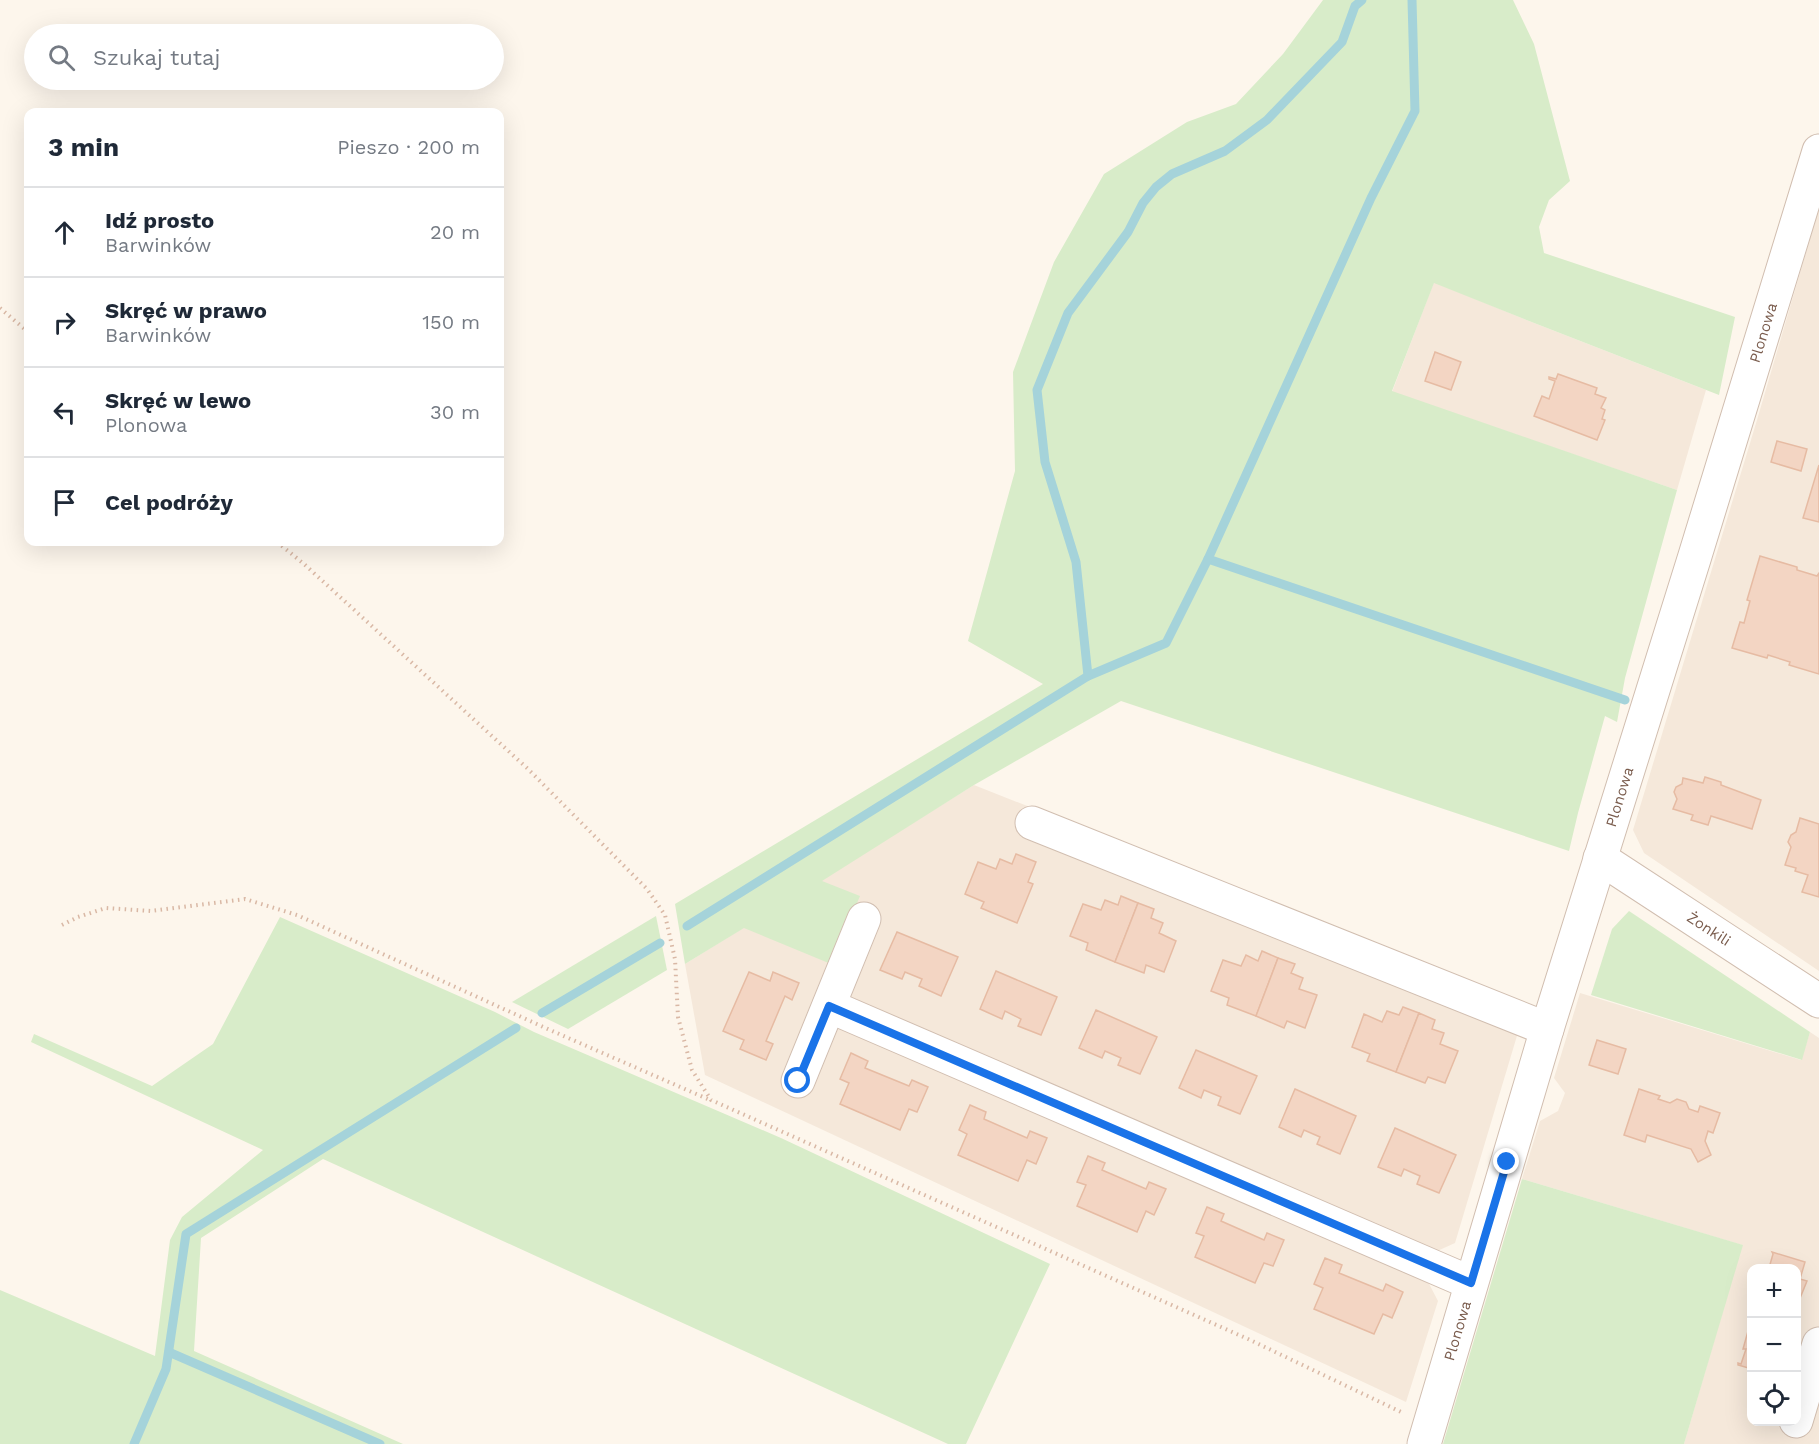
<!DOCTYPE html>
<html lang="pl">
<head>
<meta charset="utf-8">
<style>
  body { margin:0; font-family:"Work Sans",sans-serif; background:#f6f6f7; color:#1f2937 }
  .controls { position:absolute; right:18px; bottom:18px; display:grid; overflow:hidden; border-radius:12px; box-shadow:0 6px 24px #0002 }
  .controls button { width:54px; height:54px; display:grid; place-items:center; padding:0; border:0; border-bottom:2px solid #e0e1e3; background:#fff; color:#1f2937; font:30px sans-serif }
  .stop { position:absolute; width:18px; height:18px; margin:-14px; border:4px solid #1a73e8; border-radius:50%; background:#fff }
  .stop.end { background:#1a73e8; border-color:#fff; box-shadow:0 2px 6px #0008 }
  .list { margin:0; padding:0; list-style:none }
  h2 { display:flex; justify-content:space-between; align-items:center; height:78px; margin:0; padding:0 24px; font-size:26px }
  h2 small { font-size:20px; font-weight:400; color:#747a83 }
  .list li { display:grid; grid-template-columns:39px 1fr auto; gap:18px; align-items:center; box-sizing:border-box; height:90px; padding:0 24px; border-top:2px solid #e0e1e3 }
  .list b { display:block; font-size:22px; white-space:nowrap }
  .list p { margin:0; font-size:20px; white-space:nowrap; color:#747a83 }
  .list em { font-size:20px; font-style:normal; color:#747a83 }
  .icon { flex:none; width:33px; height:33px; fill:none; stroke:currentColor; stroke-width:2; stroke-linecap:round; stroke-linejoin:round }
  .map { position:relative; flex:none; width:1819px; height:1444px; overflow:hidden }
  .search { position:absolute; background:#fff; box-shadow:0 6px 24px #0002; left:24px; top:24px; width:480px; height:66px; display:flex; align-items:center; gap:15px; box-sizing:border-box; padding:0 21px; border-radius:33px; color:#747a83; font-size:22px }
  .panel { position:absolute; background:#fff; box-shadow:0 6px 24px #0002; left:24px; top:108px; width:480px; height:438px; border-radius:12px }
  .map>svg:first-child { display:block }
</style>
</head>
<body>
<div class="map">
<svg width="1819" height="1444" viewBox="0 0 1819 1444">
  <rect width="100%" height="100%" fill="#fdf6ec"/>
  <g fill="#f5e8da" fill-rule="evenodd">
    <polygon points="1819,208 1819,971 1644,853 1633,830 1757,420"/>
    <polygon points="1434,282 1529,321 1706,390 1677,490 1392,392"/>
    <polygon points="974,785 1528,1004 1522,1019 1455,1243 1435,1252 1426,1278 1438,1301 1406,1402 705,1075 685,964"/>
    <path d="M1580,993L1801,1060L1810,1032L1819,1038V1444H1684L1742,1245L1522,1179L1540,1121L1558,1111L1565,1093L1554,1078ZM1752,1268H1796V1422H1752Z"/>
  </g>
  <g fill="#d8ecc9">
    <polygon points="1323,0 1513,0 1534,44 1570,181 1549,200 1539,227 1544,253 1735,317 1719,395 1529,321 1434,283 1392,391 1677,490 1625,678 1617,722 1605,716 1578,813 1569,851 1121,701 974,785 822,881 860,896 831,964 744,928 685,964 675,904 1043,684 968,641 1015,471 1013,372 1054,262 1104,174 1187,122 1236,104 1283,54"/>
    <polygon points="1629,911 1810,1032 1802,1060 1591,995 1612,929"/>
    <polygon points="656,916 667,970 568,1029 512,1002"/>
    <polygon points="280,917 495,1012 534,1032 781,1138 1050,1264 966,1444 948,1444 323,1159 201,1238 194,1351 403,1444 0,1444 0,1290 155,1356 170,1240 182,1217 263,1150 31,1042 34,1034 152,1086 213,1044"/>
    <polygon points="1522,1179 1743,1245 1684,1444 1443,1444"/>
  </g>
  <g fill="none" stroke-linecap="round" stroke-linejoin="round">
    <g stroke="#a5d3da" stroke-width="9">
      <polyline points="1208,559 1625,700"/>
      <polyline points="1088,676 1076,562 1045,462 1037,390 1068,313 1128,232 1143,203 1156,187 1172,174 1225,151 1267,120 1342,42 1355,6 1362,0"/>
      <polyline points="687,926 1088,676 1166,643 1208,559 1371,198 1415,111 1412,0"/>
      <polyline points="542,1013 660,943"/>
      <polyline points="169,1352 380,1444"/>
      <polyline points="134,1444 166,1369 186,1234 516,1028"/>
    </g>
  </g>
  <g fill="#f3d5c3" stroke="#e6bba3" stroke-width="1.5">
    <polygon points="1435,352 1461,362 1451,390 1425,381"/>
    <polygon points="1558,374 1597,388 1595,394 1606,398 1601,408 1605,410 1602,419 1605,420 1597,440 1534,416 1542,396 1549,399 1555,381 1549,379 1549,377 1556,379"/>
    <polygon points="1777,441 1807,449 1801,471 1771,462"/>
    <polygon points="1819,465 1819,522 1803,518"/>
    <polygon points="1760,556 1797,567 1797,570 1817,576 1819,573 1819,674 1789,665 1790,662 1768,655 1767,658 1732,648 1740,622 1744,623 1750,601 1747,600"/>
    <polygon points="1705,777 1721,782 1721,785 1761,800 1752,829 1711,816 1708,825 1691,820 1693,815 1673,809 1677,799 1674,792 1676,787 1682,784 1683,778 1703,783"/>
    <polygon points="1800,818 1819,824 1819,897 1802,892 1808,875 1795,871 1796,868 1785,865 1791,847 1788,842 1791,835 1796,832"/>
    <polygon points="1016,854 1036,862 1028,882 1033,884 1017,923 981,908 984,902 965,894 978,862 996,869 1000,859 1012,864"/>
    <polygon points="1121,896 1138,903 1115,962 1086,950 1088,943 1070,936 1083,904 1101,910 1105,900 1118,905"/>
    <polygon points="1138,903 1154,909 1151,918 1163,923 1159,933 1176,941 1164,972 1146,965 1144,973 1115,962"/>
    <polygon points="897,932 958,957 941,996 919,986 922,979 905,972 902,979 880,970"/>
    <polygon points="1262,951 1278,958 1256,1016 1227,1005 1229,998 1211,991 1223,960 1241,966 1246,955 1258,961"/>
    <polygon points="1278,958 1295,964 1291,973 1303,978 1299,989 1317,995 1305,1028 1287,1021 1284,1028 1256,1016"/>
    <polygon points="996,971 1057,997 1041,1035 1018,1026 1021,1019 1005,1011 1002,1019 980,1009"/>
    <polygon points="749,972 770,981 773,972 799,983 792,1000 785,996 766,1041 773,1044 766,1060 740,1049 744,1040 723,1031"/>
    <polygon points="1403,1007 1419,1013 1396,1072 1367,1061 1370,1054 1352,1047 1364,1014 1382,1022 1387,1011 1399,1015"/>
    <polygon points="1096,1010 1157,1037 1140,1074 1118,1065 1121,1058 1105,1051 1102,1058 1079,1048"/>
    <polygon points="1419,1013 1435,1020 1432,1029 1444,1033 1440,1044 1458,1051 1445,1083 1428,1077 1425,1083 1396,1072"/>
    <polygon points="1597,1040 1626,1049 1618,1074 1589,1065"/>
    <polygon points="1196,1050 1257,1076 1240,1114 1218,1105 1221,1097 1204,1090 1201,1098 1179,1088"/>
    <polygon points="851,1053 868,1061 865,1068 909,1086 912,1080 928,1087 917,1112 909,1109 900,1130 840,1104 849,1083 840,1079"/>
    <polygon points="1295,1089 1356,1116 1340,1154 1317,1144 1320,1137 1304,1130 1301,1137 1279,1127"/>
    <polygon points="1639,1089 1660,1096 1658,1099 1670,1103 1677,1099 1686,1102 1689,1109 1698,1112 1700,1106 1720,1113 1713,1133 1708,1131 1705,1141 1711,1155 1698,1162 1691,1149 1647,1135 1645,1142 1624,1135"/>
    <polygon points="970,1105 986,1112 984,1119 1027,1138 1030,1131 1047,1138 1036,1164 1027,1160 1018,1181 958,1155 967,1134 959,1130"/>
    <polygon points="1395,1128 1456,1155 1439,1193 1417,1184 1420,1176 1404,1169 1401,1176 1378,1167"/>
    <polygon points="1088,1156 1105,1163 1102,1170 1146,1189 1149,1182 1166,1189 1154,1215 1146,1211 1137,1232 1077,1206 1086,1185 1077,1182"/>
    <polygon points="1207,1207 1224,1214 1221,1221 1264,1240 1267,1233 1284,1240 1273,1266 1264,1263 1255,1283 1195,1257 1204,1236 1196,1233"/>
    <polygon points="1772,1252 1805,1262 1800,1279 1807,1281 1796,1308 1796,1268 1769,1268 1773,1254"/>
    <polygon points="1325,1258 1342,1265 1339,1273 1383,1291 1386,1284 1403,1292 1392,1318 1383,1314 1374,1334 1314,1309 1323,1288 1314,1284"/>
    <polygon points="1750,1324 1752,1325 1752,1369 1738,1365 1738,1363 1741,1364 1746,1349 1743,1349"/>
  </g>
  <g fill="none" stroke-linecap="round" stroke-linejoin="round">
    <g stroke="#d1beb0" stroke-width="35">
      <g id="minor">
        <polyline points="1032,823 1547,1029"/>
        <path id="s1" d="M1600,858L1819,1001"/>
        <polyline points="829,1006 1471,1283"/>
        <polyline points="798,1081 864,919"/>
        <polyline points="1796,1421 1819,1344"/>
        <path id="s2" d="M1424,1444L1547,1029L1694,559L1819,151"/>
      </g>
    </g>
    <g stroke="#d9b8a5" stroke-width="4" stroke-dasharray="1.5 4.5" stroke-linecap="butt">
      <polyline points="0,308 28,332"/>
      <polyline points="277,542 304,564 528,769 647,889 665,915 675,959 678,1017 692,1070 711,1100 1248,1339 1401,1412"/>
      <polyline points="62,925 78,917 106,908 151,911 245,899 297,915 550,1030 710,1100"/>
    </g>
    <use href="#minor" stroke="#fff" stroke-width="33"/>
  </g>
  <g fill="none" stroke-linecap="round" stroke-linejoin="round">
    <polyline stroke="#1a73e8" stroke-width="8" points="798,1081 829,1006 1471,1283 1507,1162"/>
  </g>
  <g text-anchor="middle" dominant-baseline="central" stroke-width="6" stroke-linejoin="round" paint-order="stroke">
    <g font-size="15" fill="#7a5c4d" stroke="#fffaf3">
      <text stroke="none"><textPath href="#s2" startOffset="1162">Plonowa</textPath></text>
      <text stroke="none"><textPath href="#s2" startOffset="676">Plonowa</textPath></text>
      <text stroke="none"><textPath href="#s1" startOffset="130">Żonkili</textPath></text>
      <text stroke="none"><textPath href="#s2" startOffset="118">Plonowa</textPath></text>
    </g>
  </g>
</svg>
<div class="controls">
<button>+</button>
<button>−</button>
<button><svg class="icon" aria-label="locate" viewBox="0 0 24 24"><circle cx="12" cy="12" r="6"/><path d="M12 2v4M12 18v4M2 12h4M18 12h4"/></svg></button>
</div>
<div class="stop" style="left:798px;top:1081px"></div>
<div class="stop end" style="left:1507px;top:1162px"></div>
<div class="search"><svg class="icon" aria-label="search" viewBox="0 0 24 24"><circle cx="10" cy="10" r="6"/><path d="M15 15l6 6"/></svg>Szukaj tutaj</div>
<section class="panel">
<h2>3 min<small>Pieszo · 200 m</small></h2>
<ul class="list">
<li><svg class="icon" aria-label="ahead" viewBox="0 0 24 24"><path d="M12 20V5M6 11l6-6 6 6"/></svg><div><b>Idź prosto</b><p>Barwinków</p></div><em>20 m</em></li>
<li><svg class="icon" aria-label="right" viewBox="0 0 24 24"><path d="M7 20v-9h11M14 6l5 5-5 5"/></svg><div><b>Skręć w prawo</b><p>Barwinków</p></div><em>150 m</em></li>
<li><svg class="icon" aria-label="left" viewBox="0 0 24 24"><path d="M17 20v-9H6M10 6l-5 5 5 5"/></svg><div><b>Skręć w lewo</b><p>Plonowa</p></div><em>30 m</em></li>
<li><svg class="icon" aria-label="arrive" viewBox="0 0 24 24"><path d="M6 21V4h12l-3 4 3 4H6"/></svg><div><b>Cel podróży</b></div></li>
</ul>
</section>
</div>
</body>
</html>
